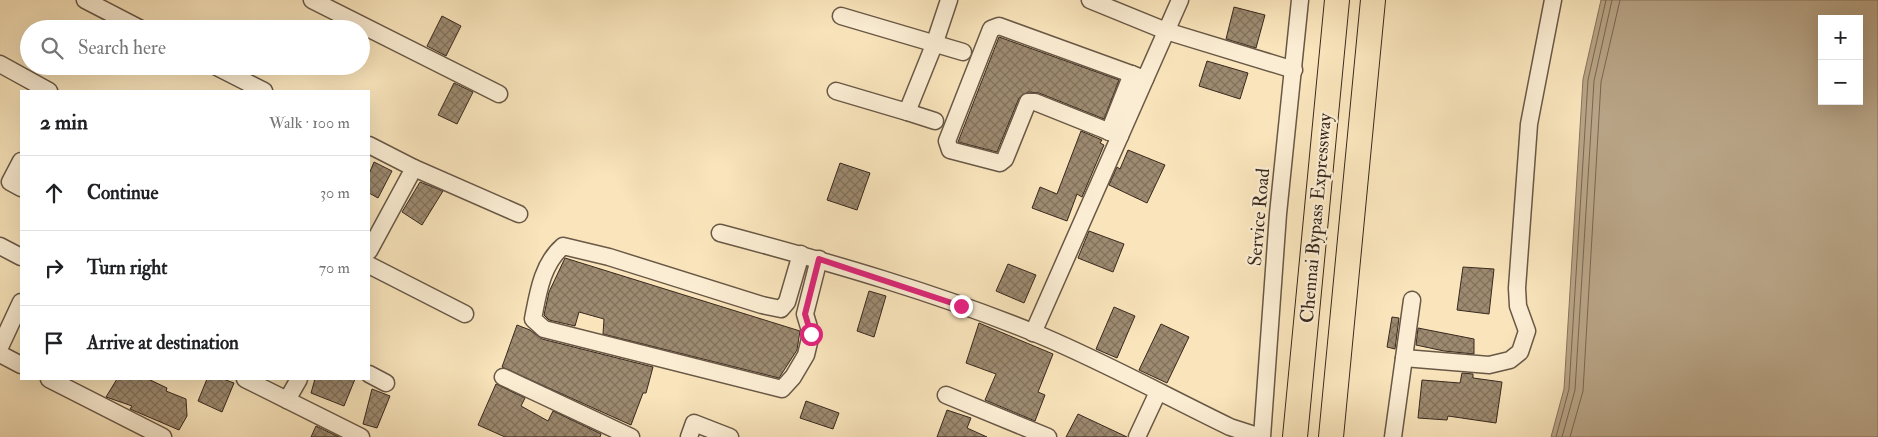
<!DOCTYPE html>
<html lang="en">
<head>
<meta charset="utf-8">
<style>
  body { margin:0; font-family:"IM FELL Double Pica",serif; background:#f6f6f6; color:#202124 }
  .controls { position:absolute; right:15px; top:15px; display:grid; overflow:hidden; border-radius:0px; box-shadow:0 5px 20px #0002 }
  .controls button { width:45px; height:45px; display:grid; place-items:center; padding:0; border:0; border-bottom:1px solid #e0e0e0; background:#fff; color:#202124; font:25px sans-serif }
  .stop { position:absolute; width:15px; height:15px; margin:-11px; border:4px solid #db2777; border-radius:50%; background:#fff }
  .stop.end { background:#db2777; border-color:#fff; box-shadow:0 1px 5px #0008 }
  .list { margin:0; padding:0; list-style:none }
  h2 { display:flex; justify-content:space-between; align-items:center; height:65px; margin:0; padding:0 20px; font-size:21px }
  h2 small { font-size:16px; font-weight:400; color:#757577 }
  .list li { display:grid; grid-template-columns:32px 1fr auto; gap:15px; align-items:center; box-sizing:border-box; height:75px; padding:0 20px; border-top:1px solid #e0e0e0 }
  .list b { display:block; font-size:19px; white-space:nowrap }
  .list em { font-size:16px; font-style:normal; color:#757577 }
  .icon { flex:none; width:28px; height:28px; fill:none; stroke:currentColor; stroke-width:2; stroke-linecap:round; stroke-linejoin:round }
  .map { position:relative; flex:none; width:1878px; height:437px; overflow:hidden }
  .search { position:absolute; background:#fff; box-shadow:0 5px 20px #0002; left:20px; top:20px; width:350px; height:55px; display:flex; align-items:center; gap:12px; box-sizing:border-box; padding:0 18px; border-radius:28px; color:#757577; font-size:19px }
  .panel { position:absolute; background:#fff; box-shadow:0 5px 20px #0002; left:20px; top:90px; width:350px; height:290px; border-radius:0px }
  .map>svg:first-child { display:block }
</style>
</head>
<body>
<div class="map">
<svg width="1878" height="437" viewBox="0 0 1878 437">
  <defs>
    <pattern id="building-cross-hatch" width="8" height="8" patternUnits="userSpaceOnUse" patternTransform="scale(1.25)"><rect width="8" height="8" fill="#9d8a70"/><path d="M0 0l8 8M0 8l8-8" fill="none" stroke="#81715b"/></pattern>
  </defs>
  <rect width="100%" height="100%" fill="#f9e4bb"/>
  <filter id="stains"><feTurbulence type="fractalNoise" baseFrequency=".004" numOctaves="4"/><feColorMatrix values="0 0 0 0 .2 0 0 0 0 .09 0 0 0 0 .02 0 0 0 .5 -.17"/></filter>
  <radialGradient id="worn" r=".72"><stop offset=".6" stop-color="#630" stop-opacity="0"/><stop offset="1" stop-color="#630" stop-opacity=".3"/></radialGradient>
  <path fill="#b8a486" stroke="#85735d" fill-rule="evenodd" d="M1601,0H1878V437H1551L1564,389L1583,79ZM1822,19H1859V101H1822Z"/>
  <g fill="none" stroke-linecap="round" stroke-linejoin="round">
    <g stroke="#786652" stroke-width="1">
      <polyline points="1556,437 1569,389 1588,80 1606,0"/>
      <polyline points="1562,437 1575,390 1594,81 1612,0"/>
      <polyline points="1570,437 1583,391 1601,82 1620,0"/>
    </g>
  </g>
  <g fill="url(#building-cross-hatch)" stroke="#39291f">
    <polygon points="1234,7 1265,15 1256,48 1226,39"/>
    <polygon points="442,16 461,26 446,56 427,46"/>
    <polygon points="999,37 1119,80 1104,119 1039,93 1028,92 1019,98 997,152 958,142"/>
    <polygon points="1207,61 1248,73 1240,99 1199,86"/>
    <polygon points="454,83 473,92 457,124 438,115"/>
    <polygon points="1081,131 1102,140 1100,143 1104,145 1082,197 1077,194 1067,221 1032,208 1040,187 1057,194"/>
    <polygon points="1128,150 1165,165 1147,203 1109,185 1117,167 1120,169"/>
    <polygon points="374,162 392,171 378,198 369,193 369,174"/>
    <polygon points="840,163 870,173 857,210 827,200"/>
    <polygon points="420,182 443,191 422,225 402,212"/>
    <polygon points="1089,231 1124,244 1113,272 1078,258"/>
    <polygon points="565,258 800,331 797,350 779,378 603,334 604,319 579,312 575,326 549,320 544,315 549,292"/>
    <polygon points="1008,264 1036,275 1024,303 996,291"/>
    <polygon points="1463,267 1494,269 1489,314 1457,310"/>
    <polygon points="869,291 886,296 874,337 857,331"/>
    <polygon points="1114,307 1135,316 1117,358 1096,349"/>
    <polygon points="1392,317 1399,318 1395,349 1387,347"/>
    <polygon points="979,323 1053,354 1038,392 1045,395 1035,421 985,400 996,374 966,363"/>
    <polygon points="1161,324 1189,337 1167,383 1139,370"/>
    <polygon points="517,325 530,330 542,339 653,367 646,393 643,393 631,425 502,367"/>
    <polygon points="1418,328 1474,339 1474,354 1444,351 1416,345"/>
    <polygon points="1462,373 1473,374 1473,378 1502,382 1496,423 1448,416 1447,420 1418,418 1422,380 1460,383"/>
    <polygon points="117,379 148,379 167,388 166,391 186,399 187,416 179,430 130,409 132,406 106,397"/>
    <polygon points="207,379 223,379 234,383 222,412 198,401"/>
    <polygon points="315,379 355,379 344,406 311,393"/>
    <polygon points="496,384 525,398 521,406 548,421 553,411 601,434 600,437 505,437 478,425"/>
    <polygon points="372,389 390,396 377,428 363,424"/>
    <polygon points="806,401 839,413 833,429 800,418"/>
    <polygon points="947,410 971,418 967,428 987,437 937,437"/>
    <polygon points="1078,414 1127,437 1066,437"/>
    <polygon points="316,426 339,437 311,437"/>
  </g>
  <g fill="none" stroke-linecap="round" stroke-linejoin="round">
    <g stroke="#695846" stroke-width="19">
      <g id="minor">
        <polyline points="85,0 141,29"/>
        <polyline points="312,0 499,94"/>
        <polyline points="1090,0 1166,31 1294,70"/>
        <polyline points="841,16 963,52"/>
        <polyline points="0,64 49,91"/>
        <polyline points="215,66 264,91"/>
        <polyline points="836,91 907,112 934,45 949,0"/>
        <polyline points="907,112 935,121"/>
        <polyline points="1109,132 1132,74"/>
        <polyline points="1120,136 1035,102 1028,102 1005,159 1000,163 950,150 947,141 991,29 999,26 1145,79"/>
        <polyline points="369,145 414,168 369,251"/>
        <polyline points="21,161 10,182 21,188"/>
        <polyline points="414,168 519,214"/>
        <path d="M720,233C829,262 938,293 1042,336C1106,363 1168,397 1230,427L1261,437"/>
        <polyline points="0,246 21,257"/>
        <path d="M801,254L787,302L781,309L762,305L609,257L563,246C542,264 538,293 533,319L544,329L782,389L793,377L806,355L811,334L805,314L819,259"/>
        <polyline points="369,265 465,314"/>
        <polyline points="1033,333 1180,0"/>
        <polyline points="0,347 21,302"/>
        <polyline points="0,354 21,365"/>
        <polyline points="1404,358 1489,365 1510,360 1520,352 1527,331 1518,306 1517,288 1529,124 1553,0"/>
        <polyline points="369,374 386,383"/>
        <polyline points="503,377 631,437"/>
        <polyline points="49,379 163,437"/>
        <polyline points="245,379 361,437"/>
        <polyline points="946,395 1048,437"/>
        <polyline points="287,400 299,379"/>
        <polyline points="689,437 694,423 730,437"/>
        <polyline points="1137,437 1158,392"/>
        <polyline points="1262,437 1278,214 1300,0"/>
        <polyline points="1393,437 1412,300"/>
      </g>
    </g>
    <g stroke="#39291f" stroke-width="26">
      <g id="highway">
        <polyline points="1295,437 1337,0"/>
        <polyline points="1331,437 1373,0"/>
      </g>
    </g>
    <use href="#minor" stroke="#fbedd3" stroke-width="16"/>
    <use href="#highway" stroke="#f9e4bb" stroke-width="24"/>
  </g>
  <g fill="none" stroke-linecap="round" stroke-linejoin="round">
    <polyline stroke="#db2777" stroke-width="6" points="811,334 805,314 819,259 961,306"/>
  </g>
  <g text-anchor="middle" dominant-baseline="central" stroke-width="4.5" stroke-linejoin="round" paint-order="stroke">
    <g font-size="19" fill="#39291f" stroke="#fbedd3">
      <text transform="translate(1259 217) rotate(-85)">Service Road</text>
      <text transform="translate(1316 218) rotate(-85)">Chennai Bypass Expressway</text>
    </g>
  </g>
  <rect width="100%" height="100%" filter="url(#stains)"/>
  <rect width="100%" height="100%" fill="url(#worn)"/>
</svg>
<div class="controls">
<button>+</button>
<button>−</button>
</div>
<div class="stop" style="left:811px;top:334px"></div>
<div class="stop end" style="left:961px;top:306px"></div>
<div class="search"><svg class="icon" aria-label="search" viewBox="0 0 24 24"><circle cx="10" cy="10" r="6"/><path d="M15 15l6 6"/></svg>Search here</div>
<section class="panel">
<h2>2 min<small>Walk · 100 m</small></h2>
<ul class="list">
<li><svg class="icon" aria-label="ahead" viewBox="0 0 24 24"><path d="M12 20V5M6 11l6-6 6 6"/></svg><div><b>Continue</b></div><em>30 m</em></li>
<li><svg class="icon" aria-label="right" viewBox="0 0 24 24"><path d="M7 20v-9h11M14 6l5 5-5 5"/></svg><div><b>Turn right</b></div><em>70 m</em></li>
<li><svg class="icon" aria-label="arrive" viewBox="0 0 24 24"><path d="M6 21V4h12l-3 4 3 4H6"/></svg><div><b>Arrive at destination</b></div></li>
</ul>
</section>
</div>
</body>
</html>
